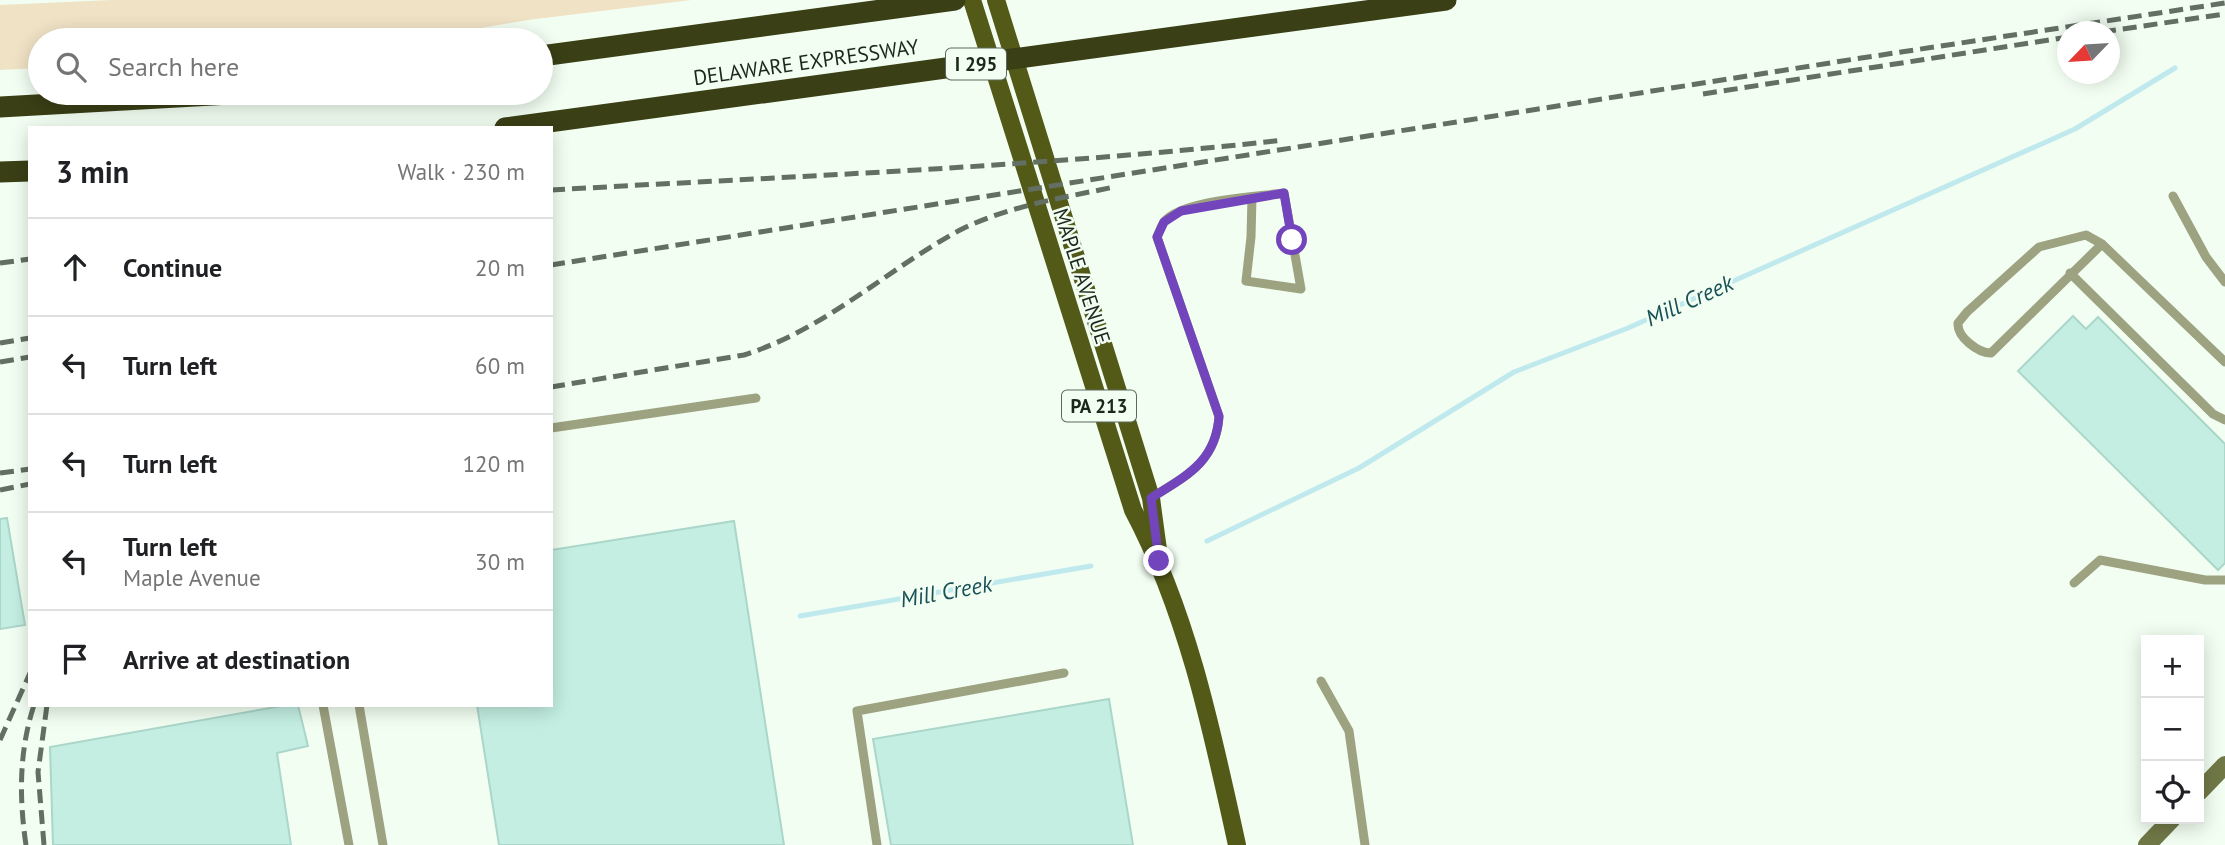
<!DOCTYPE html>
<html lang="en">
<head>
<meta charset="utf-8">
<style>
  body { margin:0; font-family:"PT Sans",sans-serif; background:#f2f2f2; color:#202124 }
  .controls { position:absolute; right:21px; bottom:21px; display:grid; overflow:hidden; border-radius:0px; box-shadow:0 4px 18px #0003 }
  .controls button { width:63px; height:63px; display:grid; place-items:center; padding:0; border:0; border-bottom:2px solid #e0e0e0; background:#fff; color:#202124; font:35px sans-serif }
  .compass { position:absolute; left:2057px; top:21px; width:63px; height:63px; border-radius:50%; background:#fff; box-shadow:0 4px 18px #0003; rotate:245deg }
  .stop { position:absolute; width:21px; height:21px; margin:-16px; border:5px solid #7245bd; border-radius:50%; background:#fff }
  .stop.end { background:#7245bd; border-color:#fff; box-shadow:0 2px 7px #0008 }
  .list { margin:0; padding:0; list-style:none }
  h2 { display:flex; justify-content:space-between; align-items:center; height:91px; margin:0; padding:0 28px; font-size:30px }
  h2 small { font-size:23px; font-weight:400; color:#757577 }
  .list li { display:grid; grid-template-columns:46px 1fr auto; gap:21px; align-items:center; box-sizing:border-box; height:98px; padding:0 28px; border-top:2px solid #e0e0e0 }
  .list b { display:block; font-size:26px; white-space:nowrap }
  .list p { margin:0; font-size:23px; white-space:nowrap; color:#757577 }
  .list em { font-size:23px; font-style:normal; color:#757577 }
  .icon { flex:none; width:38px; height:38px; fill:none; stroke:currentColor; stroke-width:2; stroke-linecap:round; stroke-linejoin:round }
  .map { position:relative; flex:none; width:2225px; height:845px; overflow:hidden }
  .search { position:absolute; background:#fff; box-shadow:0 4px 18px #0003; left:28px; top:28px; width:525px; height:77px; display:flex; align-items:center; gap:18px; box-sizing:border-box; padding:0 24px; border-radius:38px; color:#757577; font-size:26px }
  .panel { position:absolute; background:#fff; box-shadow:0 4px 18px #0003; left:28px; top:126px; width:525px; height:581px; border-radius:0px }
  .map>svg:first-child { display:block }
</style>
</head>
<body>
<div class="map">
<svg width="2225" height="845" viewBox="0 0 2225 845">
  <rect width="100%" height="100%" fill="#f2fef2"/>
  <polygon fill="#f0e2c5" points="112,0 691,0 528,20 411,40 40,40 40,68 0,70 0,5"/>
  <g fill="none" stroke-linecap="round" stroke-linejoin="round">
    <g stroke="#c0e9ee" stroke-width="5">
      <polyline points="1207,541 1359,468 1514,372 1628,328 2075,129 2175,68"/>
      <polyline points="800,616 1091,566"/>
    </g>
  </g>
  <g fill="#c3eee1" stroke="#abd6ca" stroke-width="2">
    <polygon points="2073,316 2086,329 2098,317 2225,444 2225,563 2218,570 2018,371"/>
    <polygon points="7,518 25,625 0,629 0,519"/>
    <polygon points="734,521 784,845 499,845 477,705 551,705 551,550"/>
    <polygon points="1109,699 1133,845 891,845 873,739"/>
    <polygon points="287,705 298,705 308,746 277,753 291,845 53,845 50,747"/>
  </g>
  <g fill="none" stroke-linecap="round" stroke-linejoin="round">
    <g stroke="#9da281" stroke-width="9">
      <polyline points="2173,196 2206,257 2225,282"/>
      <path d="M2102,244L1991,353C1978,353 1957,337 1958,323L1967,312L2039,247L2086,235L2102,244L2225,362"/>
      <polyline points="2070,273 2213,414 2225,420"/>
      <polyline points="551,428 756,398"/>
      <path d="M1151,498C1186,476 1216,462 1219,417L1157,237C1159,233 1161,226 1164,222C1182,200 1256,197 1284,193L1301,289L1246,281L1251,237L1252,197"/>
      <polyline points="2074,583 2100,560 2205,580 2225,580"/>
      <polyline points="1321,681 1349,731 1365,845"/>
      <polyline points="323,705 349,845"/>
      <polyline points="359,705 383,845"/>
      <polyline points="877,845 857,711 1064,673"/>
    </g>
    <g stroke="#717847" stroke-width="18">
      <polyline points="2199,792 2225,765"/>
      <polyline points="2147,845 2172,819"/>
    </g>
    <g stroke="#535a18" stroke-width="18">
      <path d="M972,0L1133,510C1188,614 1212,731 1237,845"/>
      <polyline points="996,0 1151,498 1158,550"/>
    </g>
    <g stroke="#3a3f15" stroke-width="21">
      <polyline points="541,56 955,0"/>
      <polyline points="0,107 248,93"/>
      <polyline points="505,128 1446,0"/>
      <polyline points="0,172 30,171"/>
    </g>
    <g stroke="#636f63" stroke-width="5" stroke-dasharray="14 7" stroke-linecap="butt">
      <polyline points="2102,32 2225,14"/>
      <polyline points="1703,94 2068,37"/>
      <path d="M551,190C796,176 1041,167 1284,140"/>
      <polyline points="0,263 30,259"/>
      <polyline points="551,265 1855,59 2225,3"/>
      <polyline points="0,343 30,338"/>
      <polyline points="0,362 30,357"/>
      <path d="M551,387L744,355C826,329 886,270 960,230C1008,206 1062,198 1114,187"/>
      <polyline points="0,473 30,469"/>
      <polyline points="0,490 30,484"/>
      <polyline points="0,740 30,673"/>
      <path d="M26,845C19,798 19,751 34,705"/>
      <polyline points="44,845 38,772 47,705"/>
    </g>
  </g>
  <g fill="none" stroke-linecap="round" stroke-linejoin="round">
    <path stroke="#7245bd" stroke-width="9" d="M1159,561L1151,498C1186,476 1216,462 1219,416L1157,237L1164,222L1181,211L1284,193L1292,240"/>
  </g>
  <g text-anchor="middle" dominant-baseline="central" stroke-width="5" stroke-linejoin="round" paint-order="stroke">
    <g fill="#f2fef2" stroke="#5c685c" stroke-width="2">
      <rect x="946" y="48.5" width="60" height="31" rx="5"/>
      <rect x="1062" y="390.5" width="74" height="31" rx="5"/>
    </g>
    <g font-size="19" font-weight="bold" fill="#1c271c">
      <text x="976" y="64">I 295</text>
      <text x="1099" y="406">PA 213</text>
    </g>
    <g font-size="21" fill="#1c271c" stroke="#f2fef2">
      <text transform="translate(806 62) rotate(-8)">DELAWARE EXPRESSWAY</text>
      <text transform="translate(1082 276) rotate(72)">MAPLE AVENUE</text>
    </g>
    <g font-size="23" font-style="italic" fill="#185158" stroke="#f2fef2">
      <text transform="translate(1689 300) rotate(-24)">Mill Creek</text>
      <text transform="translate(946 591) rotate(-10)">Mill Creek</text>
    </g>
  </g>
</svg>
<div class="controls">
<button>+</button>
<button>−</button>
<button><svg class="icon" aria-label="locate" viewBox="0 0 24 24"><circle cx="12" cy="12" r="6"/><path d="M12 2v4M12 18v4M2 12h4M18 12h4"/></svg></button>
</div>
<svg class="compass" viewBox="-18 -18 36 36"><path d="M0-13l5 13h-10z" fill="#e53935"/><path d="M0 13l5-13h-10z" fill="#757577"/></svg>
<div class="stop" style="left:1292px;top:240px"></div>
<div class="stop end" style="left:1159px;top:561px"></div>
<div class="search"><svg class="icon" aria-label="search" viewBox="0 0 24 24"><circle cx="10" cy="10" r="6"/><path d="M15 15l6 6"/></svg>Search here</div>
<section class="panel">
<h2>3 min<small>Walk · 230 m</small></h2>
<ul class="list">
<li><svg class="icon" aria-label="ahead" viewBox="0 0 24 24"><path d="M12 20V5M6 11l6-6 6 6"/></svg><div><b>Continue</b></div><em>20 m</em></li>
<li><svg class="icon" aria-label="left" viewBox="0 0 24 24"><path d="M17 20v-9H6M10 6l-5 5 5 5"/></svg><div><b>Turn left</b></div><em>60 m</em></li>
<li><svg class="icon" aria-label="left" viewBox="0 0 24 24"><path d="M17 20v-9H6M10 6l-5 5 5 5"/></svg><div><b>Turn left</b></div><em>120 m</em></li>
<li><svg class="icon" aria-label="left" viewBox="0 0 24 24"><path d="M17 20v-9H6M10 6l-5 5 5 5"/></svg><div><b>Turn left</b><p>Maple Avenue</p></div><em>30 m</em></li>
<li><svg class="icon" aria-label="arrive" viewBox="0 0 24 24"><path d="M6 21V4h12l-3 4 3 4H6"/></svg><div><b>Arrive at destination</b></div></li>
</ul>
</section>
</div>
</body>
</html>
